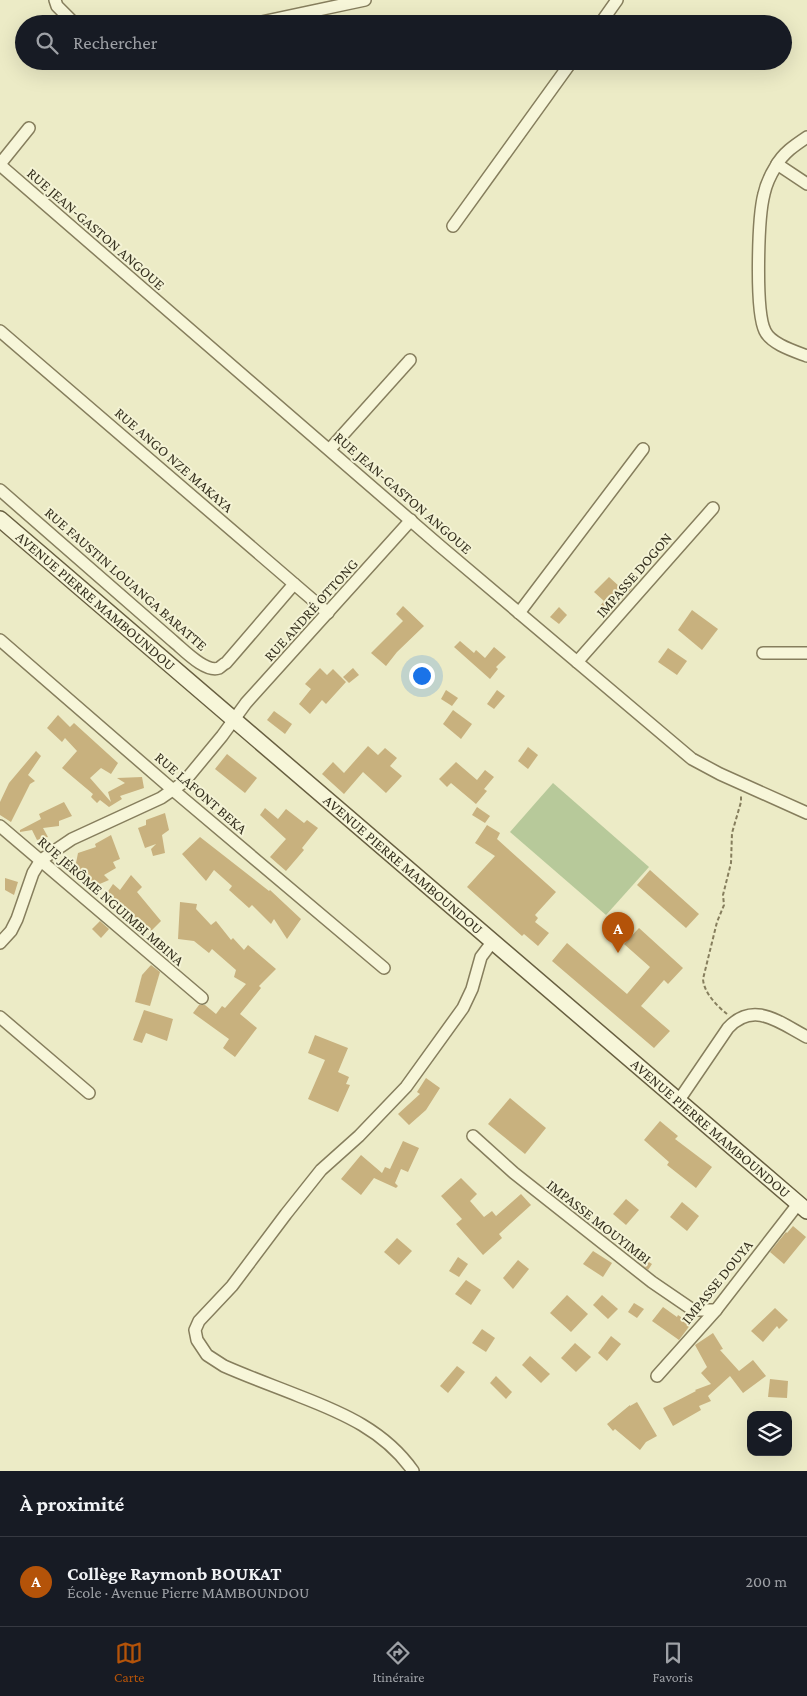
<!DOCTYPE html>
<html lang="fr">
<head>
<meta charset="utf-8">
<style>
  body { margin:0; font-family:"Crimson Pro",serif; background:#20242c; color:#f1f3f6 }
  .controls { position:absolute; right:15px; bottom:15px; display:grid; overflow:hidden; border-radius:10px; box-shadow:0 5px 20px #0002 }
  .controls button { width:45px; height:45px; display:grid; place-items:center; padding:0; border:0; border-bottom:1px solid #363941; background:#171b24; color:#f1f3f6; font:25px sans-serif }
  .you { position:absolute; left:421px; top:675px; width:18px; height:18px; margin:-12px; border:4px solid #fff; border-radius:50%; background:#1a73e8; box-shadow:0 0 0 8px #1a73e833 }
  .badge { display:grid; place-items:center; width:32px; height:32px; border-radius:50%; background:#b45309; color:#fff; font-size:16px; font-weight:700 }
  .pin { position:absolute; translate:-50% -41px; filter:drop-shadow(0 1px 2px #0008) }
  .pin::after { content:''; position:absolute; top:26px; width:18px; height:15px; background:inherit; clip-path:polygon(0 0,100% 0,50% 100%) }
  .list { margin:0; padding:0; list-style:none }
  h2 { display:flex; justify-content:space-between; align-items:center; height:65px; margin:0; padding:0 20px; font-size:21px }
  h2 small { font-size:16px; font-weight:400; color:#9ea1a6 }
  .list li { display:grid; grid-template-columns:32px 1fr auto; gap:15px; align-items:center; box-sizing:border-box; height:90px; padding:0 20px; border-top:1px solid #363941 }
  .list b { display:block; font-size:19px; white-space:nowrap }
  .list p { margin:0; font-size:16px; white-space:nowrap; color:#9ea1a6 }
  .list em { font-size:16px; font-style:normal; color:#9ea1a6 }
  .icon { flex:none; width:28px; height:28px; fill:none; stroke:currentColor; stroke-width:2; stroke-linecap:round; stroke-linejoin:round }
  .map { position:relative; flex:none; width:807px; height:1471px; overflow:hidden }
  .search { position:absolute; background:#171b24; box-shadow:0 5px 20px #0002; left:15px; right:15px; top:15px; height:55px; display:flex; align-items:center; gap:12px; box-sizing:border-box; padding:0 18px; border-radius:28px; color:#9ea1a6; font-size:19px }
  .sheet { height:155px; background:#171b24 }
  nav { display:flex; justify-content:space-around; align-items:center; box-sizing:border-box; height:70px; border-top:1px solid #363941; background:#171b24; font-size:14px; color:#9ea1a6 }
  nav a { display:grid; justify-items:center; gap:2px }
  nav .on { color:#b45309 }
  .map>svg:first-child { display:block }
</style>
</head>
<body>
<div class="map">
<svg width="807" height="1471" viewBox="0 0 807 1471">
  <rect width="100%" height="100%" fill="#ecebc6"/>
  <polygon fill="#b7c99a" points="553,783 649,867 606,915 510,832"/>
  <g fill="#c8b17e">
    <polygon points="609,577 620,587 625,582 632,588 610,613 600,606 604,601 594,592"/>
    <polygon points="403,606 424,626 397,652 386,666 371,653 403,621 396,614"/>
    <polygon points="559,607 567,615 559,624 550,617"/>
    <polygon points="692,610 718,629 702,650 678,630"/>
    <polygon points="460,641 474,653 476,650 485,658 494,647 506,657 496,667 498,669 490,679 454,647"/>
    <polygon points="668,648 687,661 677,675 658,662"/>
    <polygon points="320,668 327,675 333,669 346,682 326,704 322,700 310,714 299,704 311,689 305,684"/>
    <polygon points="353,668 359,675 349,683 343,677"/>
    <polygon points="446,690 458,698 452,706 441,699"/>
    <polygon points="497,690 505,696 494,709 487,704"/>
    <polygon points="453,710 472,724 461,739 443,724"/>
    <polygon points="274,711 292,724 285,734 267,720"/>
    <polygon points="58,715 70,727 74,723 118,763 111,774 101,768 90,778 111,802 108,792 125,783 117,778 142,777 144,788 120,796 122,799 109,807 100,800 97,803 91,797 93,794 62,768 77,751 65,738 62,742 47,728"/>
    <polygon points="368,746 378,755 385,748 397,758 390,766 402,776 386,793 363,772 344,794 322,774 333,762 344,773"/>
    <polygon points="528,747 538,755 528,769 518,761"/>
    <polygon points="36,751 41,756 28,775 35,781 30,784 11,822 0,815 0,802 9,783"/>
    <polygon points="227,754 257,778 245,793 215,769"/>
    <polygon points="456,762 477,780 485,770 494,777 484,789 487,791 476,804 451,783 447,787 439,779"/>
    <polygon points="64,802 72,816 59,821 59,826 43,828 48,837 37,840 32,830 20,832 20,830 41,819 39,814"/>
    <polygon points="477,807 490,816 485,823 472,815"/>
    <polygon points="265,808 278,819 286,809 304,823 307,820 318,828 302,848 304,850 286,871 270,857 286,839 260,815"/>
    <polygon points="165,813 169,830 162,835 165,853 153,856 151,849 156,844 145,848 138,828 146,825 146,820"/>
    <polygon points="487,825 500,833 497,839 556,892 535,915 538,918 535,922 549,933 538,946 524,934 522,936 467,887 495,856 475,843"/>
    <polygon points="111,835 120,859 113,862 116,868 104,875 109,880 95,886 75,868 78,853 96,847 95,844"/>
    <polygon points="200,837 269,891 270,890 301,919 287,939 274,919 271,924 252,905 249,908 229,890 232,886 214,870 206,881 182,854"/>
    <polygon points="650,870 699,914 686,928 637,885"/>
    <polygon points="131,875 142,887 137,892 161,921 151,931 129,912 105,896 113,884 120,890"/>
    <polygon points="5,878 18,882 14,895 5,890"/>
    <polygon points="180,902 197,904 196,909 211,925 216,921 231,940 233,938 244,950 248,945 276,969 259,986 261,988 240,1014 257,1028 235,1057 223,1048 229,1039 193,1013 199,1005 205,1005 216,1014 222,1006 225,1008 246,984 234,977 236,970 212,949 209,953 194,941 178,939"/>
    <polygon points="100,921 109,929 101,938 92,929"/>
    <polygon points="639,928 683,968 668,984 664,980 641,1006 670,1031 654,1048 552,961 567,943 627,994 650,967 624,944"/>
    <polygon points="151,965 160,972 150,1006 135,1002 142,975"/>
    <polygon points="144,1010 173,1019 167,1041 146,1033 142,1043 133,1040"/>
    <polygon points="315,1035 348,1048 338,1072 349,1077 346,1084 350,1085 338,1112 308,1099 325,1060 308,1053"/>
    <polygon points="426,1078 440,1088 426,1110 409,1125 398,1114 420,1094 417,1092"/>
    <polygon points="510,1098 546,1128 525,1154 488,1124"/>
    <polygon points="660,1121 678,1136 675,1139 712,1167 696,1188 667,1165 669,1162 644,1140"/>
    <polygon points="403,1141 419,1148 408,1172 401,1169 395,1183 398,1186 396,1188 374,1178 361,1195 341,1179 361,1155 382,1173 385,1167 390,1169"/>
    <polygon points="461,1178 477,1194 470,1201 484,1217 492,1211 496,1216 521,1194 531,1205 499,1234 502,1238 483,1255 456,1224 462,1219 441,1196"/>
    <polygon points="626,1199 639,1210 626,1225 613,1214"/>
    <polygon points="682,1202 699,1216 687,1231 670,1217"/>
    <polygon points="793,1226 806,1237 784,1264 770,1252 786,1232 787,1233"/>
    <polygon points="397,1238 412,1251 399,1265 384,1252"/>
    <polygon points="593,1251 612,1263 603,1277 583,1264"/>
    <polygon points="458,1257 468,1264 459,1277 449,1271"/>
    <polygon points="644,1259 652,1264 648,1270 641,1264"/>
    <polygon points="518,1260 529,1269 513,1289 503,1278"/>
    <polygon points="466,1280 481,1290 471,1305 455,1294"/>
    <polygon points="567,1295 588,1314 571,1332 550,1313"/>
    <polygon points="602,1295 618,1309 608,1319 593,1305"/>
    <polygon points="634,1303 644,1309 637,1318 628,1312"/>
    <polygon points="663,1307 677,1317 678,1315 691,1324 679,1340 652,1321"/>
    <polygon points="775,1308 788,1320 779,1329 777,1326 763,1342 751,1331"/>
    <polygon points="482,1329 495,1338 486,1352 472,1343"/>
    <polygon points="713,1333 723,1349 720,1350 739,1371 753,1360 766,1376 743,1393 730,1376 708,1396 711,1401 699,1406 701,1410 673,1426 663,1408 696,1391 695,1390 711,1384 701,1373 707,1367 695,1345"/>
    <polygon points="611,1336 621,1344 607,1361 598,1353"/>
    <polygon points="575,1343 591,1357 576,1372 561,1358"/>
    <polygon points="530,1356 550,1374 541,1383 522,1365"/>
    <polygon points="457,1366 465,1372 448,1393 440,1386"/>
    <polygon points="496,1376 512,1392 506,1399 490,1383"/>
    <polygon points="770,1379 788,1381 787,1398 768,1397"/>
    <polygon points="637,1402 657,1436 646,1442 640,1450 615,1429 613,1431 607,1424 630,1405 630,1406"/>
  </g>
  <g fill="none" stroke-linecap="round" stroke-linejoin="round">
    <g stroke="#867e5d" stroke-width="14">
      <g id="street">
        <polyline points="55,0 57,6 75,24"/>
        <polyline points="252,24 365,0"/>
        <polyline points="600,24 617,0"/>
        <path d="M807,137C795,145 783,153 776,166C771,174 766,184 764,194C758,217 755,311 765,331C771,344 794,351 807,356"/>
        <polyline points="0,164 29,128"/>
        <polyline points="777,164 807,184"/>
        <polyline points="0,165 440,546 692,759 720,774 807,813"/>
        <polyline points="453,226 572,61"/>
        <polyline points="0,331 328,613"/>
        <polyline points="330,449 410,360"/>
        <path d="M0,490L173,641C183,649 205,673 219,668C221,667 223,664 226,663L294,584"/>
        <polyline points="519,613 643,449"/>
        <polyline points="0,640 173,790 384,968"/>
        <polyline points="763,653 807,653"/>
        <polyline points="577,662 713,508"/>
        <polyline points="0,826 202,998"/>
        <polyline points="0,943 11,931 17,919 33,873 41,860 72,839 161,798 184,782 222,736 246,703 411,520"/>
        <polyline points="0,1017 89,1093"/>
        <path d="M679,1100L728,1028C754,1000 780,1023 807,1037"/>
        <polyline points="473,1136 514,1173 652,1282 693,1310 716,1310"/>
        <polyline points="657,1376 716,1310 798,1204"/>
        <path d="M413,1471C385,1431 343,1413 299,1396C274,1386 249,1377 224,1366L207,1355L197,1340L195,1330L199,1321L232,1286L286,1214L321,1170L359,1136L406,1087L463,1008L472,989L481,957L493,941"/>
      </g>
    </g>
    <g stroke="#685f40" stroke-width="18">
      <g id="secondary">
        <path id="s1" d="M0,519L807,1211"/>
      </g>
    </g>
    <path stroke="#867e5d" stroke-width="2" stroke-dasharray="4 2.5" stroke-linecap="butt" d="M727,1014C717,1006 704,993 703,979L717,922L724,905L723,895L731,863L732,833L741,802V796"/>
    <use href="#street" stroke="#f7f6d9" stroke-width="11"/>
    <use href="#secondary" stroke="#f7f6d9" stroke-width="15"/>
  </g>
  <g text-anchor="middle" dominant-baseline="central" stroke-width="4" stroke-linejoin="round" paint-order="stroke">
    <g font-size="15" fill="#373220" stroke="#f4f3d5">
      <text transform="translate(96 229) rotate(41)">RUE JEAN-GASTON ANGOUE</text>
      <text transform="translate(174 460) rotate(41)">RUE ANGO NZE MAKAYA</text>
      <text transform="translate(403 493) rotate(41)">RUE JEAN-GASTON ANGOUE</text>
      <text transform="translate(634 575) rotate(-49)">IMPASSE DOGON</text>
      <text transform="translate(126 579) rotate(41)">RUE FAUSTIN LOUANGA BARATTE</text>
      <text stroke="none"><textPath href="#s1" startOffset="126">AVENUE PIERRE MAMBOUNDOU</textPath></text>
      <text transform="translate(311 610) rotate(-48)">RUE ANDRÉ OTTONG</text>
      <text transform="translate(201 793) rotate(41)">RUE LAFONT BEKA</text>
      <text stroke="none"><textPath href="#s1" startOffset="531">AVENUE PIERRE MAMBOUNDOU</textPath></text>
      <text transform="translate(111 901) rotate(41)">RUE JÉRÔME NGUIMBI MBINA</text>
      <text stroke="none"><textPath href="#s1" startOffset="936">AVENUE PIERRE MAMBOUNDOU</textPath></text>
      <text transform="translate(599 1222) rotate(38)">IMPASSE MOUYIMBI</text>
      <text transform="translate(717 1282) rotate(-51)">IMPASSE DOUYA</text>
    </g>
  </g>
</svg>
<div class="controls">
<button><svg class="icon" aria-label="layers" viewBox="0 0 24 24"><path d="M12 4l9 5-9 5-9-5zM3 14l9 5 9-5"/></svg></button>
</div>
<div class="you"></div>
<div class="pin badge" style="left:618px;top:953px">A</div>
<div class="search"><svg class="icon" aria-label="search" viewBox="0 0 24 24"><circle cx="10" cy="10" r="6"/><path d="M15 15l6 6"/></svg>Rechercher</div>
</div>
<section class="sheet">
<h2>À proximité<small></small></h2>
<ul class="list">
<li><span class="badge">A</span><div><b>Collège Raymonb BOUKAT</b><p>École · Avenue Pierre MAMBOUNDOU</p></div><em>200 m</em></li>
</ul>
</section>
<nav>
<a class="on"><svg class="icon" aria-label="map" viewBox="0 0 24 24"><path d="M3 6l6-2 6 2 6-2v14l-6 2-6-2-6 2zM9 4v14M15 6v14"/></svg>Carte</a>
<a><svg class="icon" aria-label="directions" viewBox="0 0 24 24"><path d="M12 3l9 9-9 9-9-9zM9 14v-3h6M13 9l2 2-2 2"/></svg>Itinéraire</a>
<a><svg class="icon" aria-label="saved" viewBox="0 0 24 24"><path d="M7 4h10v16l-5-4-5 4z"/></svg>Favoris</a>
</nav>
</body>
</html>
